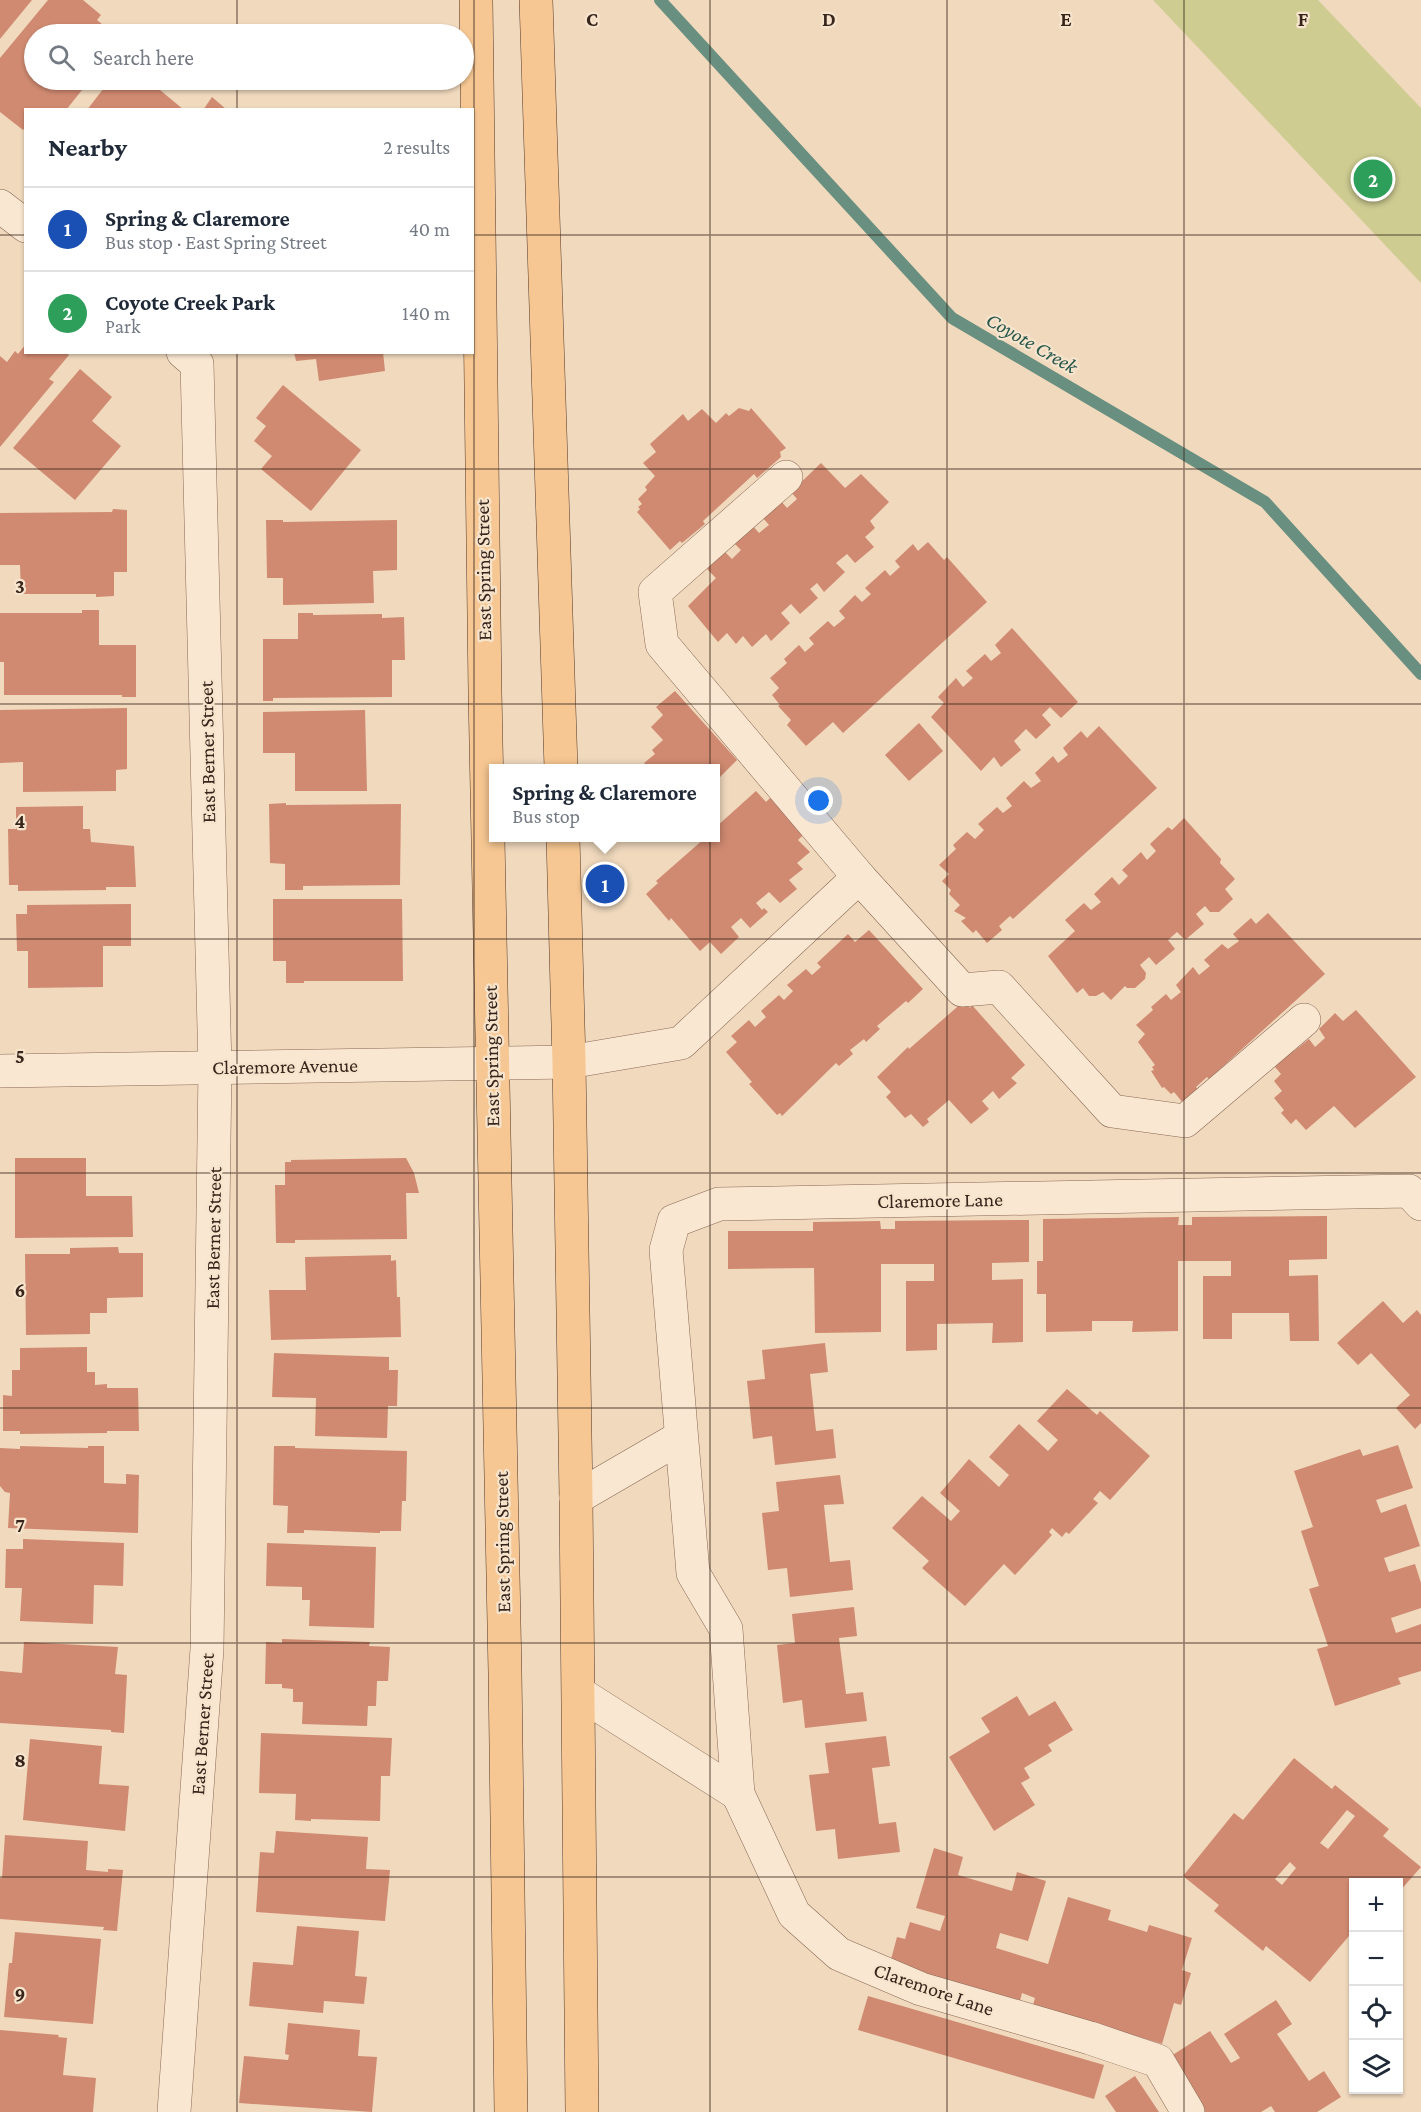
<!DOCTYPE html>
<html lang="en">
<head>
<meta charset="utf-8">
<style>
  body { margin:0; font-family:"Crimson Pro",serif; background:#f6f6f7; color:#1f2937 }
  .controls { position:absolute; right:18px; bottom:18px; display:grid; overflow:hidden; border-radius:0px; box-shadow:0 2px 4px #0004 }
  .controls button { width:54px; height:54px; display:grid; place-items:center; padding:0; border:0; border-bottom:2px solid #e0e1e3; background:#fff; color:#1f2937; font:30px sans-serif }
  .you { position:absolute; left:819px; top:801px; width:21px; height:21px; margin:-15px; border:4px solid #fff; border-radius:50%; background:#1a73e8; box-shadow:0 0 0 9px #1a73e833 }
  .badge { display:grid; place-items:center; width:39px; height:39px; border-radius:50%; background:#b45309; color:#fff; font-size:20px; font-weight:700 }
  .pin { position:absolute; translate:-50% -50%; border:3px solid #fff; box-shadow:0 2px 6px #0006 }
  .popup { position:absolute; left:489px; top:764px; width:231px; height:78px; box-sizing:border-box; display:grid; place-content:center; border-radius:0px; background:#fff; filter:drop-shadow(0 2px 4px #0005); font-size:20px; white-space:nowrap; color:#747a83 }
  .popup b { font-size:22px; color:#1f2937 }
  .popup::after { content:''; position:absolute; left:50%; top:100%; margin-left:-12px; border:12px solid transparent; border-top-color:#fff }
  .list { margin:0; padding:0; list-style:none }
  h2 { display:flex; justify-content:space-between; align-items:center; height:78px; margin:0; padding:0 24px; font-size:26px }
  h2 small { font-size:20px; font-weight:400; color:#747a83 }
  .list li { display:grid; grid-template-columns:39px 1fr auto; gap:18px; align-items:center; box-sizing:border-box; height:84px; padding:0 24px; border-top:2px solid #e0e1e3 }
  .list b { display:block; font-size:22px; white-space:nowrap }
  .list p { margin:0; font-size:20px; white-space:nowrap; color:#747a83 }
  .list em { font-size:20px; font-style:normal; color:#747a83 }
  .icon { flex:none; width:33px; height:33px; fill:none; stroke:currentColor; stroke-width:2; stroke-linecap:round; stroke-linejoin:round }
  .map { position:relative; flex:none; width:1421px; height:2112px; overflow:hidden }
  .search { position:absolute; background:#fff; box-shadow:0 2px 4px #0004; left:24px; top:24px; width:450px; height:66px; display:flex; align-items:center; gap:15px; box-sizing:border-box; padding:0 21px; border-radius:33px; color:#747a83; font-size:22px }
  .panel { position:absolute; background:#fff; box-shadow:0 2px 4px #0004; left:24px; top:108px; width:450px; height:246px; border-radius:0px }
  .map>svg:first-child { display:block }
</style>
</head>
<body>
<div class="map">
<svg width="1421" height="2112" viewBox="0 0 1421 2112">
  <rect width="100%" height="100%" fill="#f0d9bd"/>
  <polygon fill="#cecc91" points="1153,0 1318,0 1421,108 1421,283"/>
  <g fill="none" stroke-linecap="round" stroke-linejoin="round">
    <polyline stroke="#688f7f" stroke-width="12" points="660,0 952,318 1265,502 1421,674"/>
  </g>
  <g fill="#d08a71" fill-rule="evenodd">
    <polygon points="0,0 32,0 0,39"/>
    <polygon points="48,0 83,0 101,15 97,20 114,34 34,34 34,80 90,80 66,110 26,110 26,126 23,130 0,112 0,58"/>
    <polygon points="110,80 148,80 184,110 87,110"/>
    <polygon points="212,97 227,110 203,110"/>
    <polygon points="26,344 26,352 65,352 69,355 49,379 54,382 0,447 0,356 7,362 15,351 18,354"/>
    <polygon points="294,352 383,352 385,371 319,381 316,359 296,361"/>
    <polygon points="80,369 112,397 92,421 121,446 75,500 13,448"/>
    <polygon points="283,385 361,450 311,511 261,469 272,456 254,441 266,426 256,418"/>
    <polygon points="739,408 749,411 751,408 786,448 780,452 781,457 757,478 754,474 703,521 705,524 682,543 680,541 670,550 637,512 640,509 638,507 642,504 638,499 647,490 645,487 655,476 643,463 656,452 650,444 683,414 688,421 702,409 716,423 726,413 729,416"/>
    <polygon points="821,463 845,488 861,474 889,502 870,521 875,528 865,537 874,547 855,563 847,554 836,563 845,572 824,592 817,583 810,589 818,598 800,614 791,604 781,613 790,623 771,641 766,634 752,647 743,636 736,644 727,633 718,642 688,606 716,578 707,569 724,551 732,559 741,550 734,543 752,525 759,533 769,525 763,518 781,501 787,508 797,499 791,492"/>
    <polygon points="113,509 127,510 127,572 114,572 114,596 96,597 96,594 21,594 20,565 0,565 0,513 112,512"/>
    <polygon points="266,520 283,520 283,522 397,520 397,570 373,571 374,603 283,605 283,578 267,578"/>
    <polygon points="928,542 944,560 947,557 987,602 843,733 833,722 806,746 787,725 791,720 778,706 780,705 772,695 779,688 770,678 787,663 784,659 799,645 805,652 814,644 809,638 828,621 834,627 845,618 839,611 855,595 862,602 871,594 865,588 885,570 890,576 900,567 895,561 913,544 918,551"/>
    <polygon points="82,610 99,610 99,645 136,645 136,697 122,697 122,695 4,695 4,662 0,662 0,613 82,613"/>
    <polygon points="298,613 313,613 313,615 382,614 382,618 404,617 405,660 392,660 392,697 273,698 273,701 263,701 263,639 298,639"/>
    <polygon points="1012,628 1078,702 1061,718 1050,707 1042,715 1051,725 1036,739 1026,729 1014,741 1021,750 1001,767 994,757 981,771 931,717 944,703 938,697 956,678 963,687 973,678 966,671 985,654 991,661 1001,653 995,645"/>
    <polygon points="675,691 737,760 716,781 716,768 649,768 644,763 655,754 652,750 663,740 651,727 663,715 656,707"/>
    <polygon points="127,708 127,769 116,770 116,791 23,792 23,762 0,763 0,710"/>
    <polygon points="365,710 367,791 295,791 295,753 263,753 263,712"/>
    <polygon points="919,723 943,751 909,781 885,755"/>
    <polygon points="1099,726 1157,788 1013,919 1010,916 999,926 1002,930 987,943 976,930 973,933 961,921 966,918 954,911 960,905 949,894 951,890 942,881 949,874 939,865 956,849 953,845 967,832 975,839 984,830 978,824 997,807 1003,813 1012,806 1006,798 1024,781 1031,788 1041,781 1035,773 1053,756 1058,763 1068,755 1063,748 1081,731 1087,738"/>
    <polygon points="756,791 766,802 770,798 803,835 798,840 810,852 797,863 803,869 789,880 797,889 780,903 769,892 756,903 762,910 764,908 768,912 750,928 741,918 731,927 739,937 721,954 710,942 700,951 671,918 669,921 646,894 658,883 656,881 705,838 716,838 716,827"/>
    <polygon points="286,803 286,805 401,804 400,885 303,886 303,890 285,890 285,864 270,863 269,804"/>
    <polygon points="83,806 83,829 90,829 91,842 134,846 136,887 106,887 106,890 18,891 18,885 9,885 8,829 16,829 16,807"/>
    <polygon points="1184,818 1221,859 1220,863 1235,879 1225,889 1233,899 1219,912 1210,912 1205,906 1196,914 1204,924 1185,940 1177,932 1168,940 1175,949 1156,965 1149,957 1140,965 1146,973 1145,979 1135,988 1127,988 1125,986 1111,1000 1103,992 1096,996 1089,996 1083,988 1077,993 1048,956 1075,931 1065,920 1084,903 1091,910 1101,902 1094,894 1112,877 1119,885 1128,876 1122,870 1141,852 1147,860 1156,851 1150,844 1168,827 1172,830"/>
    <polygon points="273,899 402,899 403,981 304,981 304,983 286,983 286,961 273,961"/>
    <polygon points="131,904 131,946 103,946 103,987 28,988 28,951 17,951 16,914 27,914 27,905"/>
    <polygon points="1268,913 1325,974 1209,1079 1207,1077 1196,1087 1199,1090 1183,1103 1174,1092 1171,1094 1164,1087 1162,1088 1151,1071 1154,1070 1152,1067 1155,1065 1138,1042 1145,1034 1136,1025 1153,1010 1151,1007 1166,994 1171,1000 1181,992 1176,985 1193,967 1199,975 1210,966 1204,960 1222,944 1228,949 1239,941 1233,934 1251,918 1256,924"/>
    <polygon points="869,930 923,989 908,1003 906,1001 877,1026 880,1029 866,1042 864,1039 850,1050 853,1054 839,1066 836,1063 782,1116 780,1113 777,1115 749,1084 752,1082 726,1052 737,1042 731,1036 749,1020 755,1027 766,1017 761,1011 779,995 784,1000 793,991 787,985 806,969 812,975 821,967 817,963 848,934 855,942"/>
    <polygon points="964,1001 970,1008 972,1005 1025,1065 1011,1078 1017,1083 999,1099 993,1091 982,1101 989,1109 971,1124 949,1100 927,1119 929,1122 923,1127 911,1114 905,1118 886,1097 891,1092 877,1077 908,1047 909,1049"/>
    <polygon points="1356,1010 1416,1077 1355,1128 1334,1106 1306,1130 1296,1119 1291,1124 1281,1113 1284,1110 1274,1098 1282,1091 1274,1081 1281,1074 1275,1067 1292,1050 1294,1051 1309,1039 1315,1047 1325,1038 1319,1029 1335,1013 1343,1021"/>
    <polygon points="15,1158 86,1158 86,1196 132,1196 133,1237 15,1238"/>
    <polygon points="406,1158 414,1173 419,1193 406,1193 407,1239 295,1240 295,1243 276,1243 275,1185 285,1185 285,1162 291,1162 291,1160"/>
    <polygon points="1327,1216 1327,1259 1289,1260 1289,1276 1318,1275 1319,1341 1290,1341 1289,1313 1232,1313 1232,1339 1203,1339 1203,1276 1231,1276 1231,1261 1178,1261 1178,1331 1132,1332 1133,1321 1092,1321 1092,1331 1046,1332 1046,1294 1037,1294 1037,1261 1043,1261 1043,1219 1179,1217 1178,1225 1192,1225 1192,1217"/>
    <polygon points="1029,1220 1029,1262 992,1263 992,1280 1023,1279 1023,1342 992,1343 993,1323 937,1324 937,1350 906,1351 906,1281 934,1281 934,1264 881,1264 881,1332 815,1333 814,1268 728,1269 728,1231 813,1231 813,1222 880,1221 881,1229 895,1229 895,1221"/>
    <polygon points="118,1247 119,1253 143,1253 143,1297 107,1298 107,1313 90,1313 90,1334 26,1335 25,1254 70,1254 70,1248"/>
    <polygon points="391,1255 391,1261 396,1260 397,1297 400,1297 401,1337 271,1340 269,1290 306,1290 305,1257"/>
    <polygon points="1383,1301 1403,1323 1417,1310 1421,1315 1421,1423 1415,1429 1396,1408 1410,1395 1371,1353 1358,1365 1337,1343"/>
    <polygon points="825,1343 828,1372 810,1374 816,1431 833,1429 836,1458 775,1465 772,1436 753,1439 747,1381 765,1379 762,1350"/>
    <polygon points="87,1347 87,1372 95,1372 95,1385 107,1384 107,1388 138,1388 139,1431 107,1431 107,1433 20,1434 20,1431 3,1431 3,1395 12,1396 12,1370 20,1370 20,1348"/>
    <polygon points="274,1353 389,1357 389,1370 398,1370 397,1406 388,1406 387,1438 315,1436 316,1398 272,1397"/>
    <polygon points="1067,1389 1097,1415 1100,1411 1150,1456 1110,1500 1100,1491 1093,1499 1098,1503 1069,1534 1066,1532 1062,1537 1052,1528 1049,1532 1052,1535 1015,1575 1004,1564 965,1606 922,1568 929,1561 892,1528 922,1496 951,1521 960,1511 940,1493 969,1459 999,1487 1009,1475 989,1457 1019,1424 1048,1451 1058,1440 1037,1421"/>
    <polygon points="1398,1445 1413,1488 1376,1500 1381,1513 1406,1504 1420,1546 1384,1558 1389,1572 1415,1564 1421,1583 1421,1608 1391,1618 1396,1633 1421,1624 1421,1671 1398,1678 1401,1684 1335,1706 1317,1649 1328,1646 1309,1589 1319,1586 1301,1531 1313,1527 1294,1471 1360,1449 1363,1456"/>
    <polygon points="20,1446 88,1448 88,1446 104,1446 104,1483 126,1484 126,1474 139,1475 138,1533 8,1528 10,1493 5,1492 0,1486 0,1448 20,1449"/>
    <polygon points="274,1446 295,1446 295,1448 407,1451 406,1501 402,1501 401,1531 380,1531 380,1533 304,1530 304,1533 287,1533 288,1506 273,1505"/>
    <polygon points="840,1475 844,1504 824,1505 830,1562 850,1560 853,1590 790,1597 787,1568 768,1570 762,1513 779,1511 776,1482"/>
    <polygon points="23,1539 124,1543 123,1586 94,1585 93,1624 20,1621 22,1588 5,1588 6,1549 23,1549"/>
    <polygon points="267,1543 376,1547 374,1628 309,1626 310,1600 302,1600 302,1587 266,1586"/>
    <polygon points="854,1607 857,1636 839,1638 846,1694 863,1692 867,1721 805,1728 802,1700 783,1703 777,1645 795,1643 792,1614"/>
    <polygon points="282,1639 370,1642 369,1646 390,1647 388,1681 377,1681 376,1706 368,1706 367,1726 302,1724 303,1702 293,1702 293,1689 282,1688 282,1684 265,1684 266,1642 282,1643"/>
    <polygon points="24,1642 118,1647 115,1674 127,1675 124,1733 111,1732 111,1730 0,1723 0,1671 22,1673"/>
    <polygon points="1017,1696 1029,1716 1055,1701 1073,1730 1048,1745 1052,1751 1024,1768 1030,1778 1021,1783 1035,1805 994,1831 949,1757 990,1732 981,1718"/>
    <polygon points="261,1733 392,1738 390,1776 381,1776 380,1821 311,1819 311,1821 295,1820 296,1794 259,1793"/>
    <polygon points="886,1736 890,1766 872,1768 879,1824 896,1822 900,1852 838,1859 835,1829 816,1831 809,1775 829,1773 825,1743"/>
    <polygon points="30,1739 102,1746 99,1784 129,1786 125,1831 23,1820"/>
    <path d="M1294,1758L1332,1789L1335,1785L1389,1829L1383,1836L1421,1867L1398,1893V1882H1354V1930L1310,1982L1266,1946L1263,1951L1214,1911L1219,1905L1183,1876L1234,1813L1243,1820ZM1347,1810L1355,1816L1328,1849L1320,1843ZM1290,1862L1296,1868L1282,1885L1275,1879Z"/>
    <polygon points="276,1831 368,1837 366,1869 390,1870 385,1921 256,1912 260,1852 274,1853"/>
    <polygon points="5,1835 88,1841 86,1870 108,1872 108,1869 123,1870 117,1931 103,1930 104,1927 0,1919 0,1878 2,1878"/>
    <polygon points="934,1848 963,1857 958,1875 1012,1891 1017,1872 1046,1881 1028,1941 1000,1933 996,1948 1048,1964 1068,1897 1111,1910 1108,1920 1147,1932 1149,1925 1192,1938 1182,1970 1191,1973 1181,2005 1174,2003 1162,2044 1033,2005 1035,1998 1022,1993 1020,2001 890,1963 897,1937 905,1939 910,1922 940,1931 945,1916 916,1908"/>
    <polygon points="297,1926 359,1931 355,1976 367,1977 364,2004 324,2001 323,2013 249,2006 253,1962 293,1965"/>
    <polygon points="15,1932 101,1939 93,2024 4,2017 9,1963 12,1963"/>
    <polygon points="868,1996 1104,2065 1094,2099 858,2030"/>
    <polygon points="1276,2000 1292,2024 1277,2034 1309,2081 1324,2071 1341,2097 1317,2112 1275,2112 1271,2106 1261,2112 1203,2112 1168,2058 1210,2031 1231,2063 1240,2058 1224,2034"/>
    <polygon points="288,2023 360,2030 358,2056 377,2057 372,2112 239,2103 244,2056 288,2060 289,2055 285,2054"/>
    <polygon points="0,2030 59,2035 58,2037 67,2038 63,2075 96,2078 93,2112 0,2112"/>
    <polygon points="1135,2076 1159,2112 1116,2112 1105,2096"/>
  </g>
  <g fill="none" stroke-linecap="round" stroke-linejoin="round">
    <g stroke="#886956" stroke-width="34">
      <g id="minor">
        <polyline points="0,206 26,226"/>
        <polyline points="786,477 655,592 662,644 859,877 962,990 999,987 1112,1111 1185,1121 1304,1020"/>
        <polyline points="0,1071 569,1062 681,1043 859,877"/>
        <polyline points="576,1498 681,1437"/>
        <polyline points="579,1693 738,1794"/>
        <polyline points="174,2112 207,1649 214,1139 215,1068 197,364 183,352"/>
        <polyline points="1188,2112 1158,2061 1090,2038 921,1989 839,1954 794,1914 738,1794 726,1629 693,1573 666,1250 674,1221 719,1204 1409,1191 1421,1204"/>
      </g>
    </g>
    <g stroke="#55382a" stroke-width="34">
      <g id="major">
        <polyline points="476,0 485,692 505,1672 511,2112"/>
        <polyline points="536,0 561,768"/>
        <polyline points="563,838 569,1062 576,1498 582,2112"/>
      </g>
    </g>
    <use href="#minor" stroke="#fae7d1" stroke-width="33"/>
    <use href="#major" stroke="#f6c792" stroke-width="33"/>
  </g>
  <path fill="none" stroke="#37241b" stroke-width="1.5" stroke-opacity="0.55" d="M237,0V34M474,0V2112M710,0V2112M947,0V2112M1184,0V2112M237,80V110M0,235H26M472,235H1421M237,352V2112M0,469H1421M0,704H1421M0,939H1421M0,1173H1421M0,1408H1421M0,1643H1421M0,1877H1421"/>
  <g text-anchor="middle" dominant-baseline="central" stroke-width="4.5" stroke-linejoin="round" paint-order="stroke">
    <g font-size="20" fill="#37241b" stroke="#f7e4cd">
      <text transform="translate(483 570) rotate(-91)">East Spring Street</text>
      <text transform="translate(207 752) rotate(-91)">East Berner Street</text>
      <text transform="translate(491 1056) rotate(-91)">East Spring Street</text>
      <text transform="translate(285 1066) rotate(-1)">Claremore Avenue</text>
      <text transform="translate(940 1200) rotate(-1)">Claremore Lane</text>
      <text transform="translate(213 1238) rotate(-89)">East Berner Street</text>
      <text transform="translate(502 1542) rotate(-91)">East Spring Street</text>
      <text transform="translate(202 1724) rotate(-86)">East Berner Street</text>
      <text transform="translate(934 1989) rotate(19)">Claremore Lane</text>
    </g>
    <g font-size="21" font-style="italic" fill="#29584d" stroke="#f7e4cd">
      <text transform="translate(1032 343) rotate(30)">Coyote Creek</text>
    </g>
  </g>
  <g font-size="20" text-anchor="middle" font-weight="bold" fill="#37241b" stroke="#f7e4cd" stroke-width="4.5" stroke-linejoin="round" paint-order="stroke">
    <text x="592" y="26">C</text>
    <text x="829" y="26">D</text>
    <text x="1066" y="26">E</text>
    <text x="1303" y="26">F</text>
    <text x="20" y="593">3</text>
    <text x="20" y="828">4</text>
    <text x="20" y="1063">5</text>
    <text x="20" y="1297">6</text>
    <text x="20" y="1532">7</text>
    <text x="20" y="1767">8</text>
    <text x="20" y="2001">9</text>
  </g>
</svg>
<div class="controls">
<button>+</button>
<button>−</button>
<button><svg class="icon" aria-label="locate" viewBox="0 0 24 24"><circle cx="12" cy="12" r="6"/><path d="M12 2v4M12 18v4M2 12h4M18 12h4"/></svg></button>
<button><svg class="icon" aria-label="layers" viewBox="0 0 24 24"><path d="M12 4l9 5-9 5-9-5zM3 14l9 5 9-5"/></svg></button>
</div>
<div class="you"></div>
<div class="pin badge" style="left:605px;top:884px;background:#1a4fb4">1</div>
<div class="popup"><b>Spring &amp; Claremore</b>Bus stop</div>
<div class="pin badge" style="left:1373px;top:179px;background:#2e9e5b">2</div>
<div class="search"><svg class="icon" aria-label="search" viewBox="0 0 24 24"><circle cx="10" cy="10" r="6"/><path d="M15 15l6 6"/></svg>Search here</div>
<section class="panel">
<h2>Nearby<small>2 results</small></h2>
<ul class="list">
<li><span class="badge" style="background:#1a4fb4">1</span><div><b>Spring &amp; Claremore</b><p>Bus stop · East Spring Street</p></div><em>40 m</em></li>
<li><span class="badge" style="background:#2e9e5b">2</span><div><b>Coyote Creek Park</b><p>Park</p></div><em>140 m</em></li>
</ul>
</section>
</div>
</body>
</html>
